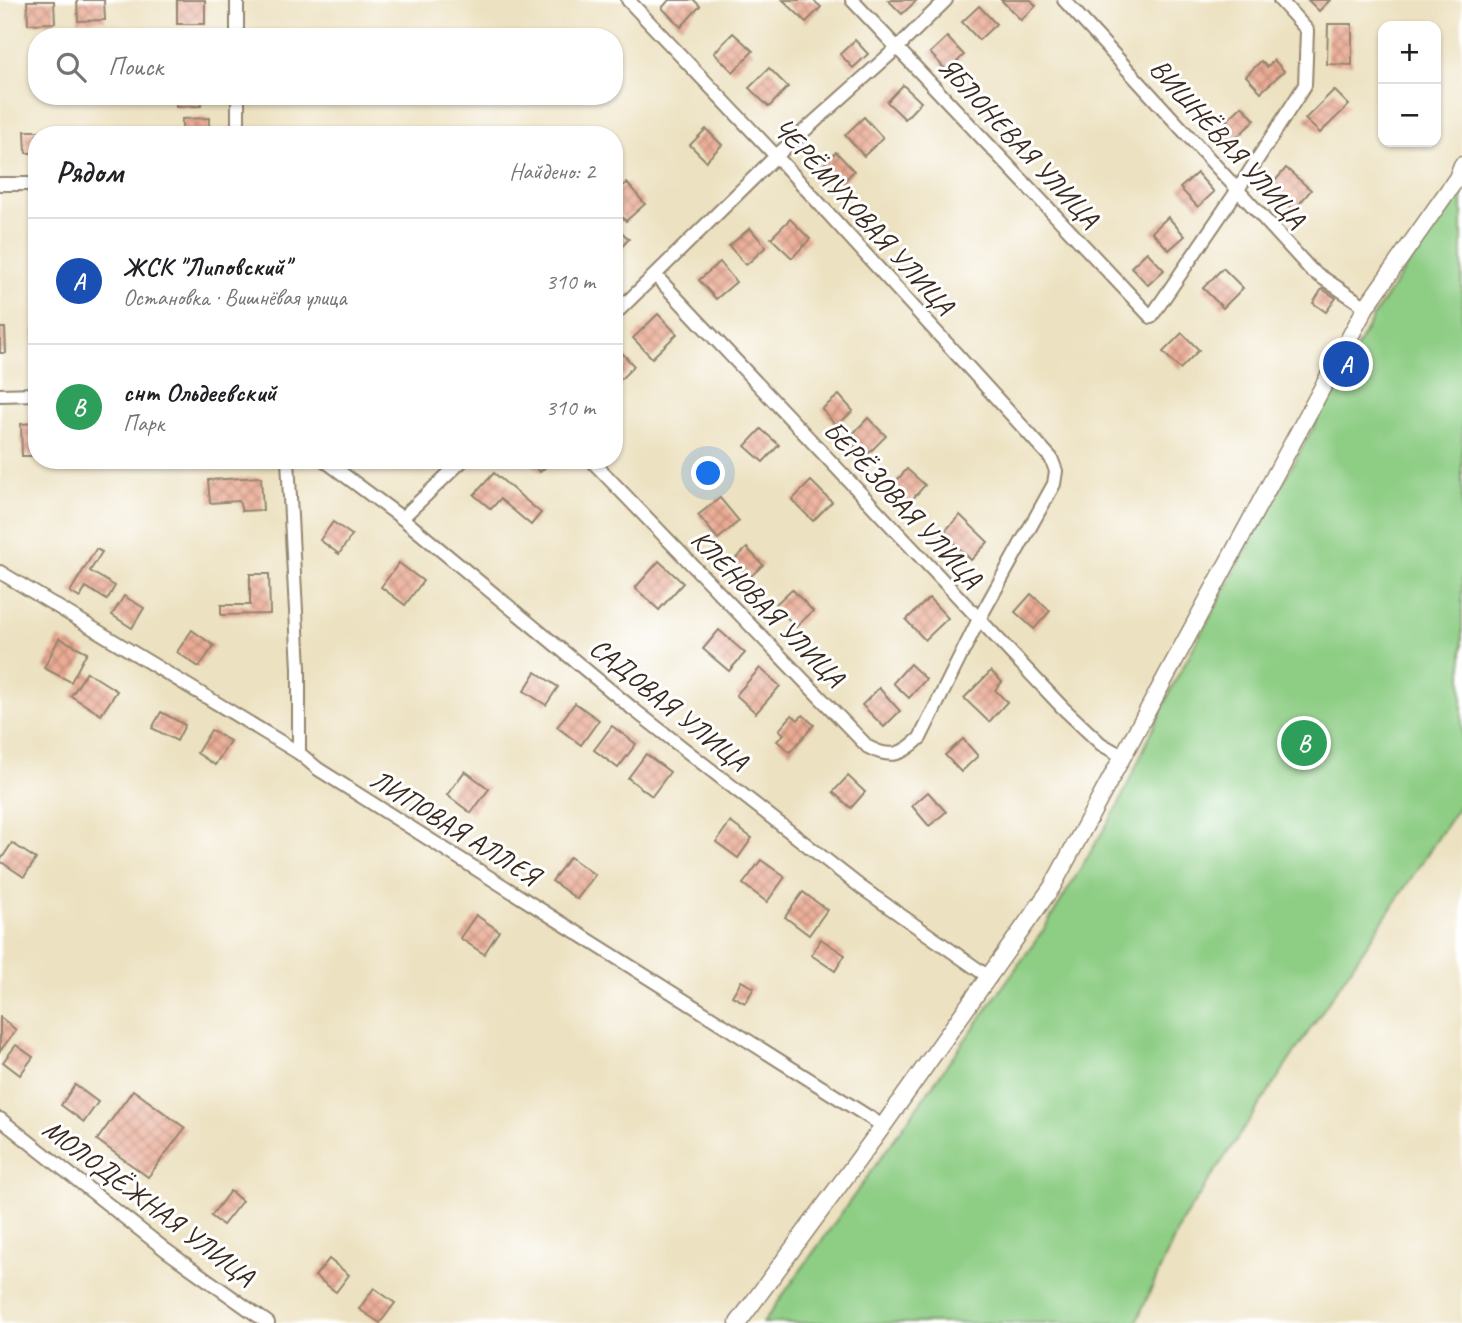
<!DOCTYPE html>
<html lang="ru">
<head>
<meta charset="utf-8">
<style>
  body { margin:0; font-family:Caveat,sans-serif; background:#f2f2f2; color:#202124 }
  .controls { position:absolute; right:21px; top:21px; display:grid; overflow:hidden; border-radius:14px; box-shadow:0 2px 5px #0004 }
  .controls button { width:63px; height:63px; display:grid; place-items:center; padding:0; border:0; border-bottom:2px solid #e0e0e0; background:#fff; color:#202124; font:35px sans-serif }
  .you { position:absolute; left:709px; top:474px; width:24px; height:24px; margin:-18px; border:5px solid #fff; border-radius:50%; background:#1a73e8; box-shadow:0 0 0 10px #1a73e833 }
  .badge { display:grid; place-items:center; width:46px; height:46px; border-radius:50%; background:#b5179e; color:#fff; font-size:23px; font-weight:700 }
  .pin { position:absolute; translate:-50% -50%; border:4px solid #fff; box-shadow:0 2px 7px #0006 }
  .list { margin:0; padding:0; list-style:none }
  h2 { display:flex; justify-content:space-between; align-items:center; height:91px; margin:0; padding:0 28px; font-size:30px }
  h2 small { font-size:23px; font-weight:400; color:#757577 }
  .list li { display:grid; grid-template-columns:46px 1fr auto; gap:21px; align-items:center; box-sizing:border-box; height:126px; padding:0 28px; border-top:2px solid #e0e0e0 }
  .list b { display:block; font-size:26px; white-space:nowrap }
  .list p { margin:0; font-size:23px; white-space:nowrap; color:#757577 }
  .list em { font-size:23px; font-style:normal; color:#757577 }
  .icon { flex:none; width:38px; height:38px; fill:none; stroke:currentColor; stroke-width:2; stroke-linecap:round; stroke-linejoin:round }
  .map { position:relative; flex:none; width:1462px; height:1323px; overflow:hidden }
  .search { position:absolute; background:#fff; box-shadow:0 2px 5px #0004; left:28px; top:28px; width:595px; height:77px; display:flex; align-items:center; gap:18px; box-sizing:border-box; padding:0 24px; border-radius:28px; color:#757577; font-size:26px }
  .panel { position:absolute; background:#fff; box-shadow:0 2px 5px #0004; left:28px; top:126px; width:595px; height:343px; border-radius:28px }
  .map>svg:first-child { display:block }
</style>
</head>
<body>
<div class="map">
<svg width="1462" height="1323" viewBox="0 0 1462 1323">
  <defs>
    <pattern id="building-cross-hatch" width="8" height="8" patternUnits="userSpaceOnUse" patternTransform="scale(1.75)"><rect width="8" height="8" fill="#ebac95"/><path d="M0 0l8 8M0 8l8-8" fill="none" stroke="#c08c79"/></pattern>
  </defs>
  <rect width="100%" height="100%" fill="#fff"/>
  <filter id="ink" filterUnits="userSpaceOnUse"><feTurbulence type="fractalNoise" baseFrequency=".0143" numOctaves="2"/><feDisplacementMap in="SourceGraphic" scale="14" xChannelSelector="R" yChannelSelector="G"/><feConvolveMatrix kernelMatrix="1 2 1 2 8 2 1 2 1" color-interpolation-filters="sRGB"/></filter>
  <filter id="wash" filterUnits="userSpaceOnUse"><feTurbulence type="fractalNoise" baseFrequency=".00686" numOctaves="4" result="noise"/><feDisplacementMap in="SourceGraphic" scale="28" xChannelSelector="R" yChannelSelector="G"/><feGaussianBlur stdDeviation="1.57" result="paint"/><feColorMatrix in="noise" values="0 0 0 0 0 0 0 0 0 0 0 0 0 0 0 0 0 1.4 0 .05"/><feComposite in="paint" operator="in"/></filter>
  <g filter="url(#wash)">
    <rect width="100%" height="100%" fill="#ece1c0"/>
    <polygon fill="#8dcd84" stroke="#647c51" stroke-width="2" points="1462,184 1462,802 1182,1221 1136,1323 763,1323 1044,929 1117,808 1173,685 1376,312"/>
    <g id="blocks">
      <g fill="url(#building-cross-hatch)">
        <polygon points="77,0 104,0 105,20 78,21"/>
        <rect x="177" y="0" width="28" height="24"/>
        <polygon points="669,0 694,0 700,6 681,27 662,8"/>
        <polygon points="783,0 813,0 821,7 806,22"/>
        <polygon points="888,0 917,0 902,14"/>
        <polygon points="1001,0 1031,0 1036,6 1021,20"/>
        <polygon points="1308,0 1330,0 1319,11"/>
        <polygon points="27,1 54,1 55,23 28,24"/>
        <polygon points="979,6 996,24 979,40 962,22"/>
        <polygon points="1328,24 1352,24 1352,65 1327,64"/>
        <polygon points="733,33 753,51 733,72 714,53"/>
        <polygon points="947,37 964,55 947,71 930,53"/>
        <polygon points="855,40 868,54 853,68 840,54"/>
        <polygon points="1274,60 1284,71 1261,92 1246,76 1261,61 1267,67"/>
        <polygon points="769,68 788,87 769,107 749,88"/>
        <polygon points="903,85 921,102 905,119 887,102"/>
        <polygon points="1334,90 1349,105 1320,133 1305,119"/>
        <polygon points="176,96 201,96 201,106 176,107"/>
        <polygon points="1242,106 1255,120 1232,142 1219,128"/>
        <polygon points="864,117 883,138 864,156 845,135"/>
        <polygon points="209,118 209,135 182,135 182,119"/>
        <polygon points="706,129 722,145 706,161 690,145"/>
        <polygon points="25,131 52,131 52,135 37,135 37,153 26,153"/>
        <polygon points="111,131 111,135 84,135 84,132"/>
        <polygon points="836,152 854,171 841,184 823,165"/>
        <polygon points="1286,168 1311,190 1294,210 1269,188"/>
        <polygon points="1197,173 1214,192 1198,207 1180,188"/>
        <polygon points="627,183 645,204 626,221 614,208 614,193"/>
        <polygon points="1168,217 1185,236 1169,250 1152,232"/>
        <polygon points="790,219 810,239 792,258 771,238"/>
        <polygon points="614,225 629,239 614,255"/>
        <polygon points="750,228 766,247 746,265 729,246"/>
        <polygon points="1147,252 1164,270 1148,285 1131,267"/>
        <polygon points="720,262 736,282 716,299 699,280"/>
        <polygon points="1223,268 1243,288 1223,308 1203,288"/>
        <polygon points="1322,289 1336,298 1326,312 1313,303"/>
        <polygon points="658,314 677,334 652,358 633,338"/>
        <polygon points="0,328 5,328 6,353 0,353"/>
        <polygon points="33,329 37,329 37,359 34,359"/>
        <polygon points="1182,333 1199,350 1180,369 1163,352"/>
        <polygon points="622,353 634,366 620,380 614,375 614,360"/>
        <polygon points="839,395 853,411 836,426 822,409"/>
        <polygon points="868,418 886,436 865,457 847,440"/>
        <polygon points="37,423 37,456 22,456 21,424"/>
        <polygon points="761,429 779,445 763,462 745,446"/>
        <polygon points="529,460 553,460 540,472"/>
        <polygon points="907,469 925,485 908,504 890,488"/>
        <polygon points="494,473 541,513 531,525 500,499 491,509 474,495"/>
        <polygon points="261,477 263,510 242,511 239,501 210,503 208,480"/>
        <polygon points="811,481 832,502 813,521 792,500"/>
        <polygon points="720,498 739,521 718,539 698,515"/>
        <polygon points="960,515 988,542 971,560 943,533"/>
        <polygon points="333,522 352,535 339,554 320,540"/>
        <polygon points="747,548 763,565 750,577 734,560"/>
        <polygon points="96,549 102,552 90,571 115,586 107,600 86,587 80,598 70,592"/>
        <polygon points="659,561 683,583 659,610 635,588"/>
        <polygon points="399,563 423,581 405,605 381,587"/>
        <polygon points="250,574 269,574 270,614 221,615 221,605 250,605"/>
        <polygon points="792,589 813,611 796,627 775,605"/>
        <polygon points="1031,594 1050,611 1034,629 1015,612"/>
        <polygon points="124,596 144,608 132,628 112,615"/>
        <polygon points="929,598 948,618 925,640 906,620"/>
        <polygon points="192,630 214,646 199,667 177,652"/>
        <polygon points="719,630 745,653 729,671 703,649"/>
        <polygon points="59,638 87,652 71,682 44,668"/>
        <polygon points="910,664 926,679 909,698 893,683"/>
        <polygon points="760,668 780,686 756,713 736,695"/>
        <polygon points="991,671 1002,682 995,690 1007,702 989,722 964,698"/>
        <polygon points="87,672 117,691 101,715 71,696"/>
        <polygon points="536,672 558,687 546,705 524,691"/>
        <polygon points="879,688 900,711 884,727 862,705"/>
        <polygon points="575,703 599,720 581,745 557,727"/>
        <polygon points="161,712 185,725 177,741 152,728"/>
        <polygon points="792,715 798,720 803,715 814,725 790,752 777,741 784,734 779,730"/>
        <polygon points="612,726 636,744 618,768 594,750"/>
        <polygon points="211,730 230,741 215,765 197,753"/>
        <polygon points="963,739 978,756 961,772 945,755"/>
        <polygon points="646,754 670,772 652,796 628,778"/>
        <polygon points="465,771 489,789 471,813 447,795"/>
        <polygon points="848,776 865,792 851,808 833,792"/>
        <polygon points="928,792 946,812 929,826 912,806"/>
        <polygon points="730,822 752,838 738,858 716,842"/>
        <polygon points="12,843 36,859 24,877 0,861"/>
        <polygon points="570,857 595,875 577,899 552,881"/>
        <polygon points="761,860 785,877 767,902 743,884"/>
        <polygon points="803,892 827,910 809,935 785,917"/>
        <polygon points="476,915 499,931 484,954 460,938"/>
        <polygon points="821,939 845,955 835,971 811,955"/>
        <polygon points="741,981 754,988 745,1003 732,996"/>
        <polygon points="0,1017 16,1030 0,1051"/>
        <polygon points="16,1045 33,1057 20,1075 3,1062"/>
        <polygon points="75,1085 98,1102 84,1122 61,1105"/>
        <polygon points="133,1090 185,1128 148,1177 97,1140"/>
        <polygon points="230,1191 242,1201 223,1225 211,1216"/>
        <polygon points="329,1259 349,1275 336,1292 315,1276"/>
        <polygon points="374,1288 395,1303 380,1323 359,1309"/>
      </g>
    </g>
  </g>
  <g filter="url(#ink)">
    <use href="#blocks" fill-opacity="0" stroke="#94866f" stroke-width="2"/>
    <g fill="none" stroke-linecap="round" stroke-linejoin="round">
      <g stroke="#94866f" stroke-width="16">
        <g id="minor">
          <polyline points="237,0 237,37"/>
          <polyline points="852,0 1151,317 1237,191 1305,85 1307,30 1280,0"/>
          <polyline points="1064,0 1311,270 1366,307"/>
          <polyline points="238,96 238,135"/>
          <polyline points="0,184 37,184"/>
          <polyline points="655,275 1062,707 1101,744 1124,757"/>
          <polyline points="614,315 776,156 897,48 946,0"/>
          <polyline points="0,395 37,394"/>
          <polyline points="288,460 299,668 299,753"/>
          <polyline points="324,460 402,518 633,709 862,888 990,978"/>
          <path d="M591,460L868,747C891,759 902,755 920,738L978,621L1054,484L1056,471L1051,458L776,156L628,0"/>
          <polyline points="402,518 463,460"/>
          <polyline points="0,572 299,753 318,769 883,1126"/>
          <polyline points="0,1119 167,1251 268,1323"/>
        </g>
      </g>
      <g stroke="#94866f" stroke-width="19">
        <polyline id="tertiary" points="738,1323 883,1126 1052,887 1366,307 1457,178 1462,165"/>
      </g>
      <use href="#minor" stroke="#fff" stroke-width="12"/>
      <use href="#tertiary" stroke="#fff" stroke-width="16"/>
    </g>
  </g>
  <g text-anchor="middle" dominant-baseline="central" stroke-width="6" stroke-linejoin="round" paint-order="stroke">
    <g font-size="28" fill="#3b2a1e" stroke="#fff">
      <text transform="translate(1019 142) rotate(47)">ЯБЛОНЕВАЯ УЛИЦА</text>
      <text transform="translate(1228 143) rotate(48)">ВИШНЁВАЯ УЛИЦА</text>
      <text transform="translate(864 216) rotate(48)">ЧЕРЁМУХОВАЯ УЛИЦА</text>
      <text transform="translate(903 504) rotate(47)">БЕРЁЗОВАЯ УЛИЦА</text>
      <text transform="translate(768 608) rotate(46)">КЛЕНОВАЯ УЛИЦА</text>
      <text transform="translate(669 704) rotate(39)">САДОВАЯ УЛИЦА</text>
      <text transform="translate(455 827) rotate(32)">ЛИПОВАЯ АЛЛЕЯ</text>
      <text transform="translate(149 1202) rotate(37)">МОЛОДЁЖНАЯ УЛИЦА</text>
    </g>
  </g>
</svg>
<div class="controls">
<button>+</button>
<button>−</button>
</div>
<div class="you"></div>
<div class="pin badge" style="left:1346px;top:364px;background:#1a4fb4">A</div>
<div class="pin badge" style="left:1304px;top:743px;background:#2e9e5b">B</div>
<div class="search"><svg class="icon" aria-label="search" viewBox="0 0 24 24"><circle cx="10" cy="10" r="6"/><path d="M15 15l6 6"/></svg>Поиск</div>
<section class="panel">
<h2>Рядом<small>Найдено: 2</small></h2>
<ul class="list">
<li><span class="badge" style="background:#1a4fb4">A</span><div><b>ЖСК &quot;Липовский&quot;</b><p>Остановка · Вишнёвая улица</p></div><em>310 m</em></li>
<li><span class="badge" style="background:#2e9e5b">B</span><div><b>снт Ольдеевский</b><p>Парк</p></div><em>310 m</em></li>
</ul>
</section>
</div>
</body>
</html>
